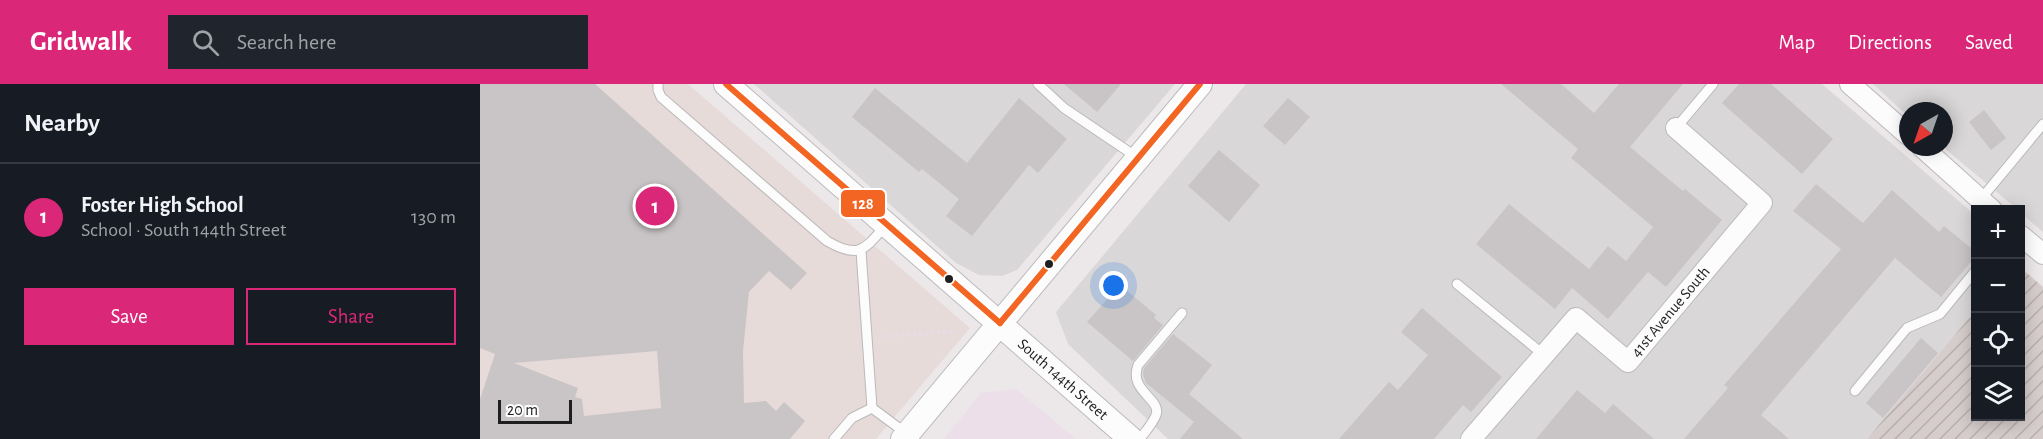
<!DOCTYPE html>
<html lang="en">
<head>
<meta charset="utf-8">
<style>
  body { margin:0; font-family:"Alegreya Sans",sans-serif; background:#20242c; color:#f1f3f6 }
  .controls { position:absolute; right:18px; bottom:18px; display:grid; overflow:hidden; border-radius:0px; box-shadow:0 3px 15px #0003 }
  .controls button { width:54px; height:54px; display:grid; place-items:center; padding:0; border:0; border-bottom:2px solid #363941; background:#171b24; color:#f1f3f6; font:30px sans-serif }
  .compass { position:absolute; left:1419px; top:18px; width:54px; height:54px; border-radius:50%; background:#171b24; box-shadow:0 3px 15px #0003; rotate:220deg }
  .scale { position:absolute; left:18px; bottom:15px; width:74px; box-sizing:border-box; padding-left:6px; border:3px solid #1f1f1f; border-top:0; font-size:16px; line-height:21px; white-space:nowrap; color:#1f1f1f; -webkit-text-stroke:4px #fff; paint-order:stroke }
  .you { position:absolute; left:634px; top:202px; width:21px; height:21px; margin:-15px; border:4px solid #fff; border-radius:50%; background:#1a73e8; box-shadow:0 0 0 9px #1a73e833 }
  .badge { display:grid; place-items:center; width:39px; height:39px; border-radius:50%; background:#db2777; color:#fff; font-size:20px; font-weight:700 }
  .pin { position:absolute; translate:-50% -50%; border:3px solid #fff; box-shadow:0 2px 6px #0006 }
  .list { margin:0; padding:0; list-style:none }
  h2 { display:flex; justify-content:space-between; align-items:center; height:78px; margin:0; padding:0 24px; font-size:26px }
  h2 small { font-size:20px; font-weight:400; color:#9ea1a6 }
  .list li { display:grid; grid-template-columns:39px 1fr auto; gap:18px; align-items:center; box-sizing:border-box; height:108px; padding:0 24px; border-top:2px solid #363941 }
  .list b { display:block; font-size:22px; white-space:nowrap }
  .list p { margin:0; font-size:20px; white-space:nowrap; color:#9ea1a6 }
  .list em { font-size:20px; font-style:normal; color:#9ea1a6 }
  .actions { display:flex; gap:12px; padding:18px 24px }
  .actions a { flex:1; padding:14px 0; border:2px solid #db2777; border-radius:0px; text-align:center; font-size:21px; color:#db2777 }
  .actions .main { background:#db2777; color:#fff }
  .icon { flex:none; width:33px; height:33px; fill:none; stroke:currentColor; stroke-width:2; stroke-linecap:round; stroke-linejoin:round }
  .map { position:relative; flex:none; width:1563px; height:355px; overflow:hidden }
  header { display:flex; align-items:center; gap:36px; box-sizing:border-box; height:84px; padding:0 30px; background:#db2777; color:#fff }
  header strong { font-size:28px }
  nav { display:flex; gap:33px; margin-inline-start:auto; font-size:21px }
  .search { width:420px; height:54px; background:#20242c; display:flex; align-items:center; gap:15px; box-sizing:border-box; padding:0 21px; border-radius:0px; color:#9ea1a6; font-size:22px }
  main { display:flex }
  aside { flex:1; background:#171b24 }
  .map>svg:first-child { display:block }
</style>
</head>
<body>
<header>
<strong>Gridwalk</strong>
<div class="search"><svg class="icon" aria-label="search" viewBox="0 0 24 24"><circle cx="10" cy="10" r="6"/><path d="M15 15l6 6"/></svg>Search here</div>
<nav><a>Map</a><a>Directions</a><a>Saved</a></nav>
</header>
<main>
<aside>
<h2>Nearby<small></small></h2>
<ul class="list">
<li><span class="badge">1</span><div><b>Foster High School</b><p>School · South 144th Street</p></div><em>130 m</em></li>
</ul>
<div class="actions"><a class="main">Save</a><a>Share</a></div>
</aside>
<div class="map">
<svg width="1563" height="355" viewBox="0 0 1563 355">
  <defs>
    <pattern id="construction-furrows" width="10" height="10" patternUnits="userSpaceOnUse" patternTransform="scale(1.5)"><rect width="10" height="10" fill="#d5cccb"/><path d="M-1 1l2-2M0 10L10 0M9 11l2-2" fill="none" stroke="#b6afae"/></pattern>
  </defs>
  <rect width="100%" height="100%" fill="#ece8e9"/>
  <g fill="#dad7d8">
    <polygon points="274,0 695,0 537,186 522,192 499,191 476,179"/>
    <polygon points="766,0 1342,0 1495,131 1495,227 1387,355 688,355 588,260 576,228"/>
    <polygon points="1393,0 1563,0 1563,148 1541,129 1540,126 1537,125 1463,63 1464,27 1428,27 1428,32"/>
  </g>
  <polygon fill="#eddfe9" points="536,305 596,355 464,355 501,309"/>
  <polygon fill="#e7dbd9" points="0,0 208,0 490,244 396,355 0,355"/>
  <polygon fill="url(#construction-furrows)" points="1541,184 1563,203 1563,355 1387,355 1495,227 1496,332 1540,332"/>
  <g fill="#c9c5c6" fill-rule="evenodd">
    <path d="M0,0H115L327,189L311,206L289,187L269,208L263,267L264,319L286,317L296,327L304,318L325,337L310,355H0V315L15,270L0,264ZM177,267L181,324L104,332L102,315L95,313L98,304L34,279Z"/>
    <polygon points="584,0 641,0 617,28"/>
    <polygon points="1021,0 1081,0 1114,29 1139,0 1203,0 1150,63 1203,107 1205,105 1242,136 1186,203 1168,188 1128,235 1092,204 1075,225 996,160 1029,120 1109,185 1128,162 1146,177 1173,143 1091,74 1098,65"/>
    <polygon points="1259,0 1291,0 1353,55 1322,90 1242,19"/>
    <polygon points="395,4 487,79 539,14 587,55 558,89 549,81 492,152 466,132 479,115 442,85 439,88 372,33"/>
    <polygon points="808,14 830,33 805,61 783,42"/>
    <polygon points="1504,26 1526,54 1511,66 1489,38"/>
    <polygon points="739,66 780,101 749,138 708,102"/>
    <polygon points="1336,100 1383,139 1412,106 1459,148 1464,142 1496,168 1496,172 1461,213 1415,174 1281,331 1309,355 1204,355 1248,304 1244,301 1361,165 1313,127"/>
    <polygon points="640,201 676,231 674,234 683,241 653,277 607,238"/>
    <polygon points="942,224 1022,293 991,328 983,321 954,355 859,355 909,298 918,306 948,271 921,248"/>
    <polygon points="693,250 732,281 709,310 763,355 700,355 714,338 666,299 663,290 664,284"/>
    <polygon points="1441,254 1458,269 1403,334 1386,319"/>
    <polygon points="1097,306 1125,329 1133,320 1174,355 1056,355"/>
  </g>
  <g fill="none" stroke-linecap="round" stroke-linejoin="round">
    <g stroke="#bbb9ba" stroke-width="11">
      <g id="service">
        <path d="M178,0V6L181,13L347,157C379,176 385,165 406,141"/>
        <polyline points="558,0 584,24 658,74"/>
        <polyline points="1196,44 1233,0"/>
        <polyline points="1501,115 1563,40"/>
        <polyline points="381,167 392,324 427,350"/>
        <polyline points="977,200 1064,271"/>
        <polyline points="1375,307 1427,244 1460,230 1496,186"/>
        <polyline points="354,355 372,334 392,324"/>
        <path d="M660,355C665,348 673,339 676,331C682,315 648,307 658,281L702,229"/>
      </g>
    </g>
    <g stroke="#bbb9ba" stroke-width="22">
      <g id="minor">
        <polyline points="1370,0 1428,51"/>
        <polyline points="1442,63 1512,126"/>
        <polyline points="1540,151 1563,170"/>
        <path id="s1" d="M991,355L1096,234L1148,278L1282,119L1196,44"/>
      </g>
    </g>
    <g stroke="#bbb9ba" stroke-width="26">
      <g id="tertiary">
        <path id="s2" d="M246,0L651,355"/>
        <polyline points="423,355 720,0"/>
      </g>
    </g>
    <polyline stroke="#e9dbe6" stroke-width="4" stroke-dasharray="3 3" stroke-linecap="butt" points="403,252 475,247"/>
    <use href="#service" stroke="#fcfcfc" stroke-width="9"/>
    <use href="#minor" stroke="#fcfcfc" stroke-width="20"/>
    <use href="#tertiary" stroke="#fcfcfc" stroke-width="24"/>
    <g stroke="#fff" stroke-width="10">
      <g id="bus-1">
        <polyline points="246,0 520,239"/>
        <polyline points="520,239 720,0"/>
      </g>
    </g>
    <use href="#bus-1" stroke="#f26522" stroke-width="6"/>
  </g>
  <g fill="#1f1f1f" stroke="#fff" stroke-width="2">
    <circle cx="569" cy="180" r="5"/>
    <circle cx="469" cy="195" r="5"/>
  </g>
  <g text-anchor="middle" dominant-baseline="central" stroke-width="4.5" stroke-linejoin="round" paint-order="stroke">
    <g font-size="16" fill="#1f1f1f" stroke="#fff">
      <text stroke="none"><textPath href="#s1" startOffset="294">41st Avenue South</textPath></text>
      <text stroke="none"><textPath href="#s2" startOffset="448">South 144th Street</textPath></text>
    </g>
  </g>
  <rect stroke="#fff" stroke-width="2" x="360" y="105" width="46" height="29" rx="6" fill="#f26522"/>
  <g font-size="16" text-anchor="middle" font-weight="bold" fill="#fff">
    <text x="383" y="125">128</text>
  </g>
</svg>
<div class="controls">
<button>+</button>
<button>−</button>
<button><svg class="icon" aria-label="locate" viewBox="0 0 24 24"><circle cx="12" cy="12" r="6"/><path d="M12 2v4M12 18v4M2 12h4M18 12h4"/></svg></button>
<button><svg class="icon" aria-label="layers" viewBox="0 0 24 24"><path d="M12 4l9 5-9 5-9-5zM3 14l9 5 9-5"/></svg></button>
</div>
<svg class="compass" viewBox="-18 -18 36 36"><path d="M0-13l5 13h-10z" fill="#e53935"/><path d="M0 13l5-13h-10z" fill="#9ea1a6"/></svg>
<div class="scale">20 m</div>
<div class="you"></div>
<div class="pin badge" style="left:175px;top:122px">1</div>
</div>
</main>
</body>
</html>
